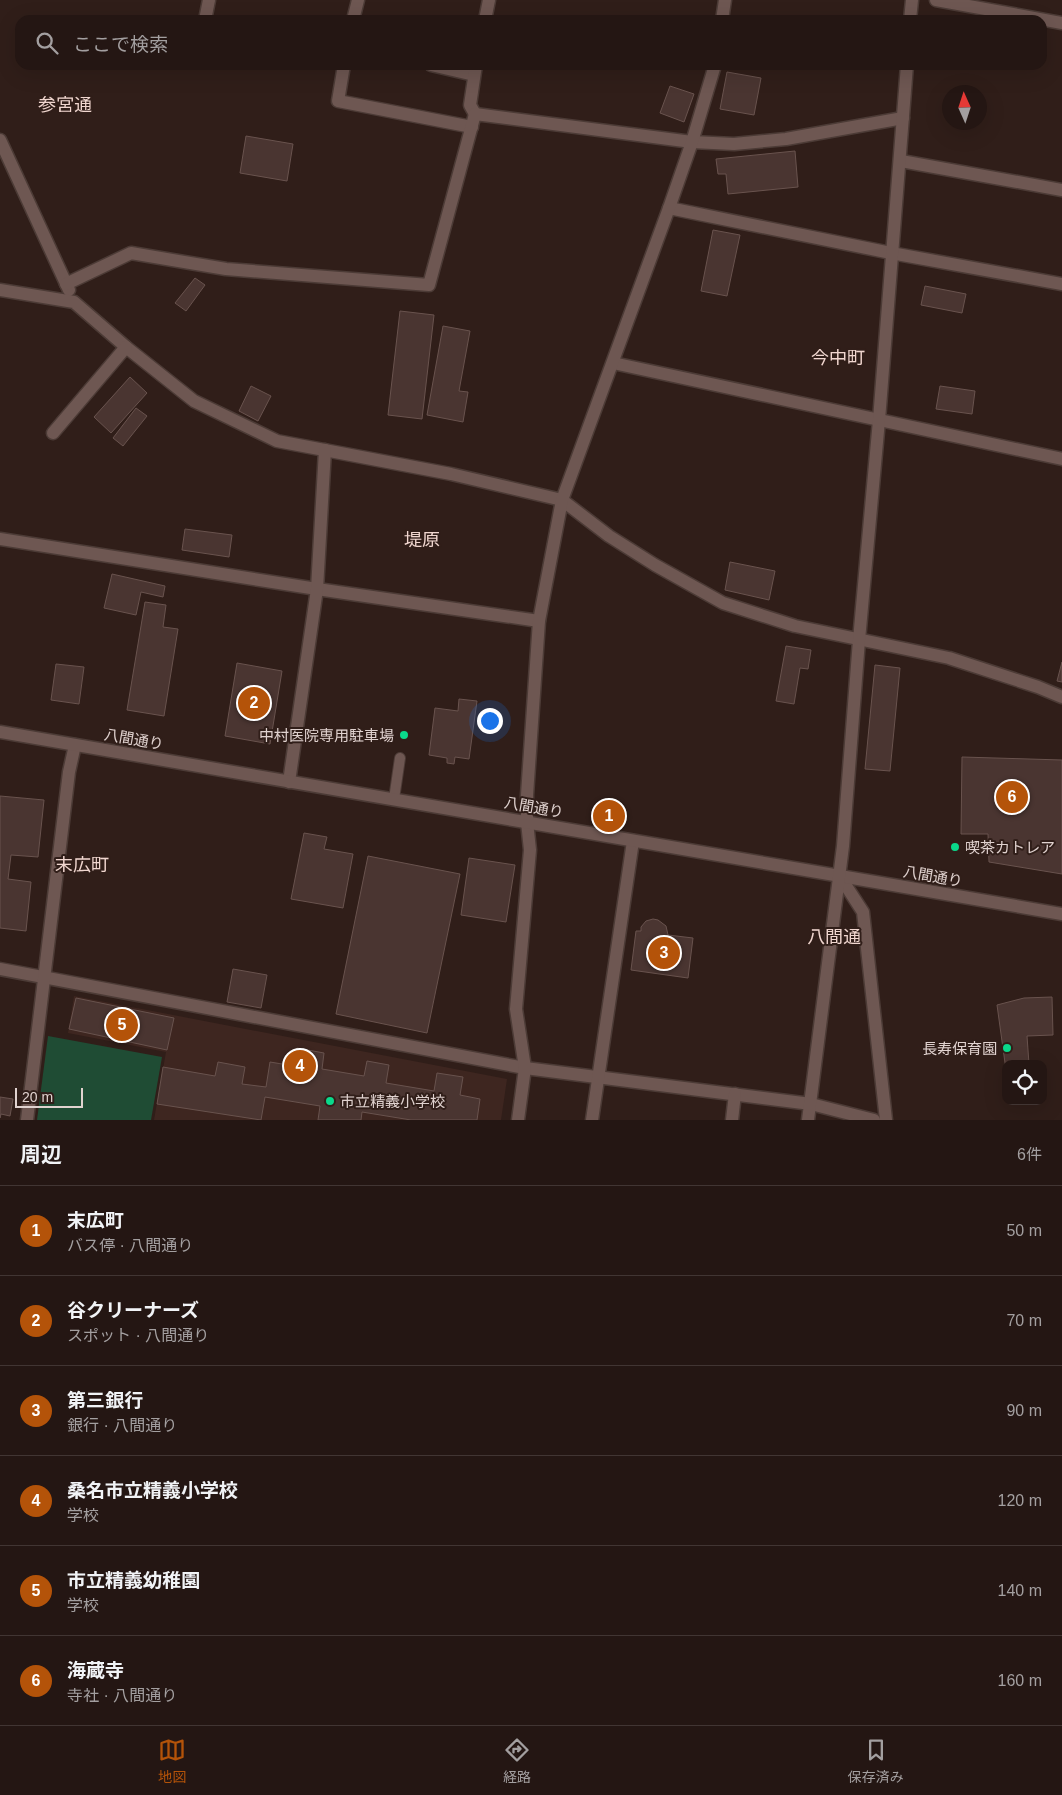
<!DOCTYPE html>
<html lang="ja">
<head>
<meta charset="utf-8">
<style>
  body { margin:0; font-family:Arial,"Noto Sans JP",sans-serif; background:#2c1f1c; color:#f1f3f6 }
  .controls { position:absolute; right:15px; bottom:15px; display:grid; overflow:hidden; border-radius:10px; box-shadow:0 5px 20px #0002 }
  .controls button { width:45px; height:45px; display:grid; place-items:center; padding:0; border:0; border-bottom:1px solid #413533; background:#241613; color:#f1f3f6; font:25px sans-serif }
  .compass { position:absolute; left:942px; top:85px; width:45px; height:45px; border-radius:50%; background:#241613; box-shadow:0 5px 20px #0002; rotate:357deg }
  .scale { position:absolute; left:15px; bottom:12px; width:68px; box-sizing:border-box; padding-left:5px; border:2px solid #e0d2cf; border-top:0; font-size:14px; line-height:18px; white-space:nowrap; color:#e0d2cf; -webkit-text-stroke:4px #301e19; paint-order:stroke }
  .you { position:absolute; left:489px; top:720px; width:18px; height:18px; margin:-12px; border:4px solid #fff; border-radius:50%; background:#1a73e8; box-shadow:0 0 0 8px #1a73e833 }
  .badge { display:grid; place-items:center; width:32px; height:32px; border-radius:50%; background:#b45309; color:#fff; font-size:16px; font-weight:700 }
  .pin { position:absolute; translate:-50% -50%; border:2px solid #fff; box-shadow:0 1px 5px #0006 }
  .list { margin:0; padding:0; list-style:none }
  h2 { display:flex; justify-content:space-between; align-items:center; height:65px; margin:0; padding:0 20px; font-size:21px }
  h2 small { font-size:16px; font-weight:400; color:#a39fa0 }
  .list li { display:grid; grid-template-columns:32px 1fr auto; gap:15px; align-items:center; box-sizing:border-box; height:90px; padding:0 20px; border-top:1px solid #413533 }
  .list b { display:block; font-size:19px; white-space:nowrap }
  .list p { margin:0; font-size:16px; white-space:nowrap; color:#a39fa0 }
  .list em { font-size:16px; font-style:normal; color:#a39fa0 }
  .icon { flex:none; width:28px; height:28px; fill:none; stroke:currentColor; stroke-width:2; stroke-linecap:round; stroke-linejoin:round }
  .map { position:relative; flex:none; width:1062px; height:1120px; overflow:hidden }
  .search { position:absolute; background:#241613; box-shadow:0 5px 20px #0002; left:15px; right:15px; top:15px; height:55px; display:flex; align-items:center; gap:12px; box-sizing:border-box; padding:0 18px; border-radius:15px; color:#a39fa0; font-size:19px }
  .sheet { height:605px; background:#241613 }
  nav { display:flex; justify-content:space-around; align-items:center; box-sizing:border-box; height:70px; border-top:1px solid #413533; background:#241613; font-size:14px; color:#a39fa0 }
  nav a { display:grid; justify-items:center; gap:2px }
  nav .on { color:#b45309 }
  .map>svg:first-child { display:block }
</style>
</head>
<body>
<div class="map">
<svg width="1062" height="1120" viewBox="0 0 1062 1120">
  <rect width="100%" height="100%" fill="#301e19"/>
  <polygon fill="#3e2620" points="74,996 507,1079 501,1120 154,1120 166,1052 68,1033"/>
  <polygon fill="#1f4c34" points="48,1036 162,1057 151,1120 37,1120"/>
  <g fill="#4a3531" stroke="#69534e">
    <polygon points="727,72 761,78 754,115 720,109"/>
    <polygon points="670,86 694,94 684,122 660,113"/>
    <polygon points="246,136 293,144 287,181 240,173"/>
    <polygon points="795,151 798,187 728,194 726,174 718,174 716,159"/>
    <polygon points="713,230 740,235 727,296 701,291"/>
    <polygon points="195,278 205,285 186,311 175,303"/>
    <polygon points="925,286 966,294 962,313 921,305"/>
    <polygon points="400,311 434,315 422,419 388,415"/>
    <polygon points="443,326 470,331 459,391 468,392 463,422 427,415"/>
    <polygon points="130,377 147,393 111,433 94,417"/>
    <polygon points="251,386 271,396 258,421 239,411"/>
    <polygon points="940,386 975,391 972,414 936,409"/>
    <polygon points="136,408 147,416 123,446 113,438"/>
    <polygon points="185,529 232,535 229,557 182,550"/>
    <polygon points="730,562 775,571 769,600 725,590"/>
    <polygon points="112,574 165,586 163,597 141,592 136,615 104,608"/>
    <polygon points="145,602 166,605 163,627 178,629 164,716 127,710"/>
    <polygon points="786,646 811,650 808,669 800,668 794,704 776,701"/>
    <polygon points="1062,662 1062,682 1057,681"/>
    <polygon points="237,663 282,671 270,744 225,736"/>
    <polygon points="56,664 84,667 79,704 51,700"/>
    <polygon points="875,665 900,668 890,771 865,769"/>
    <polygon points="459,699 477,701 469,759 455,757 454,764 447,763 447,758 429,755 435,708 458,711"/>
    <polygon points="962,757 1062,760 1062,874 989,862 988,834 961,834"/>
    <polygon points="0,796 44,800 38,857 11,855 8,879 31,882 26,931 0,928"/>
    <polygon points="304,833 327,837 324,849 353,854 343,908 291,899"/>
    <polygon points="368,856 460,874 427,1033 336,1014"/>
    <polygon points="469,858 515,865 506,922 461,915"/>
    <polygon points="653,919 658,920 666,926 668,935 693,938 688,978 631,970 636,931 641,931 641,927 646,921"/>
    <polygon points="233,969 267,975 261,1008 227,1002"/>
    <polygon points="1052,997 1053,1035 1027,1036 1029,1064 1006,1064 1006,1070 997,1005 1024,998"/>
    <polygon points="76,998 174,1018 167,1050 69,1029"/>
    <polygon points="297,1048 324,1053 322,1069 364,1076 367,1061 389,1065 386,1083 434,1091 437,1073 463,1077 460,1095 480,1099 477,1120 411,1120 362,1112 361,1120 318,1120 320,1106 265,1097 261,1120 157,1104 163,1067 215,1076 218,1062 245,1067 242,1084 266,1087 270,1062 294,1066"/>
    <polygon points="0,1097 13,1099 10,1116 1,1114 0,1118"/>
  </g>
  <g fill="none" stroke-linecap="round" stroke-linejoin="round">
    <g stroke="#4c3b36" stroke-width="12">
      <polyline id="service" points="394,799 400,758"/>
    </g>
    <g stroke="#4c3b36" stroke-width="15">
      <g id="minor">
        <polyline points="936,0 1062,23"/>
        <polyline points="205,20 209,0"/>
        <polyline points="353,20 358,0"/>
        <polyline points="485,20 489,0"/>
        <polyline points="722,20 725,0"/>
        <polyline points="344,65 338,101 472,127"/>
        <polyline points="431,65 474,75"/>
        <polyline points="475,114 470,105 476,65"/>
        <polyline points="0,140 69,290"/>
        <polyline points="901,161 1062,190"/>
        <polyline points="669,208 891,253 1062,284"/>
        <polyline points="66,284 131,253 226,269 429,285 475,114 692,142 734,144 786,139 903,118"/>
        <polyline points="0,290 74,302 126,347 194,401 277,441 451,474 562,500 609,536 655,565 723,603 795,626 949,658 1038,687 1062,697"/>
        <polyline points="613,363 1062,459"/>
        <polyline points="53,433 126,347"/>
        <polyline points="0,539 317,589 539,621"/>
        <polyline points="289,782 317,589 325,450"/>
        <polyline points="839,875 863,912 886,1120"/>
        <polyline points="0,969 525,1068 811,1104 874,1120"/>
        <polyline points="27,1120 69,772 75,745"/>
        <polyline points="518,1120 525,1068 516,1009 530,850 527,822 527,795 539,621 562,500 669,208 692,142 715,65"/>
        <polyline points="592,1120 633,841"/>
        <polyline points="732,1120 735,1094"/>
      </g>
    </g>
    <g stroke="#4c3b36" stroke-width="15">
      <g id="tertiary">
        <polyline points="910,20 912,0"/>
        <polyline points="0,732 1062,914"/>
        <polyline points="808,1120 843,846 859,640 879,420 907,65"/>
      </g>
    </g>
    <use href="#service" stroke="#6e5752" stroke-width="10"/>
    <use href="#minor" stroke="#6e5752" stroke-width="12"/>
    <use href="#tertiary" stroke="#6e5752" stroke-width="12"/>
  </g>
  <g fill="#0ad98b" stroke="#301e19" stroke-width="2">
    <circle cx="404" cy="735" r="5"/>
    <circle cx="955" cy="847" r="5"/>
    <circle cx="1007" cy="1048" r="5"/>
    <circle cx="330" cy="1101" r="5"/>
  </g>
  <g text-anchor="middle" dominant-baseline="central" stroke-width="4" stroke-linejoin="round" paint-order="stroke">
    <g font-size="15" fill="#e0d2cf" stroke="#301e19" text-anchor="end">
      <text x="394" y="735">中村医院専用駐車場</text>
      <text x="965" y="847" text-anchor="start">喫茶カトレア</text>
      <text x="997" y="1048">長寿保育園</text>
      <text x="340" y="1101" text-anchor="start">市立精義小学校</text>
    </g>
    <g font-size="15" fill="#e0d2cf" stroke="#301e19">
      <text transform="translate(134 739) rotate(10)">八間通り</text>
      <text transform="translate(534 807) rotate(10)">八間通り</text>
      <text transform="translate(933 876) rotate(10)">八間通り</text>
    </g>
    <g font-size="18" fill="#f0d6cf" stroke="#301e19">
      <text x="65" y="105">参宮通</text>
      <text x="838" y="358">今中町</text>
      <text x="422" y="540">堤原</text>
      <text x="82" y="865">末広町</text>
      <text x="834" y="937">八間通</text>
    </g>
  </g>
</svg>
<div class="controls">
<button><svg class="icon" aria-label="locate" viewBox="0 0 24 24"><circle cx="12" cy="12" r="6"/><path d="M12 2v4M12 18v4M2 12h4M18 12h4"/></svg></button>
</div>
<svg class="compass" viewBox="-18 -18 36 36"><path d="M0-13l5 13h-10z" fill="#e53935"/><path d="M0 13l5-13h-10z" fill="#a39fa0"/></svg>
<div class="scale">20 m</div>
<div class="you"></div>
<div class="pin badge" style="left:609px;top:816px">1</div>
<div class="pin badge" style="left:254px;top:703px">2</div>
<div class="pin badge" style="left:664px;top:953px">3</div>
<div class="pin badge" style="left:300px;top:1066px">4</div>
<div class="pin badge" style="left:122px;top:1025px">5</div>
<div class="pin badge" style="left:1012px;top:797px">6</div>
<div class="search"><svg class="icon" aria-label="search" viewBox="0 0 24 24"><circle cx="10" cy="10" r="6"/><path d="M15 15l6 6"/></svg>ここで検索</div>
</div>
<section class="sheet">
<h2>周辺<small>6件</small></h2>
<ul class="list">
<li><span class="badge">1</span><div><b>末広町</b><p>バス停 · 八間通り</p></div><em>50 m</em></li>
<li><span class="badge">2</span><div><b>谷クリーナーズ</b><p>スポット · 八間通り</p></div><em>70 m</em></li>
<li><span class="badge">3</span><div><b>第三銀行</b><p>銀行 · 八間通り</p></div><em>90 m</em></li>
<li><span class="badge">4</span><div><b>桑名市立精義小学校</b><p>学校</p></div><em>120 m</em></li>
<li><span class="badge">5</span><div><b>市立精義幼稚園</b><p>学校</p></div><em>140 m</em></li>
<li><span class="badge">6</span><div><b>海蔵寺</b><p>寺社 · 八間通り</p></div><em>160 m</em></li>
</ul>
</section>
<nav>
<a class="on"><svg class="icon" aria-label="map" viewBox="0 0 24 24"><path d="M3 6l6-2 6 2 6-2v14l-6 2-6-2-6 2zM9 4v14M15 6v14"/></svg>地図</a>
<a><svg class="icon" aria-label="directions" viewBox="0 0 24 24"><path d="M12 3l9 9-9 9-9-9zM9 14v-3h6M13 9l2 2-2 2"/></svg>経路</a>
<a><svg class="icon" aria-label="saved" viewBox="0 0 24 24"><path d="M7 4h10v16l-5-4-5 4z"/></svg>保存済み</a>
</nav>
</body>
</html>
